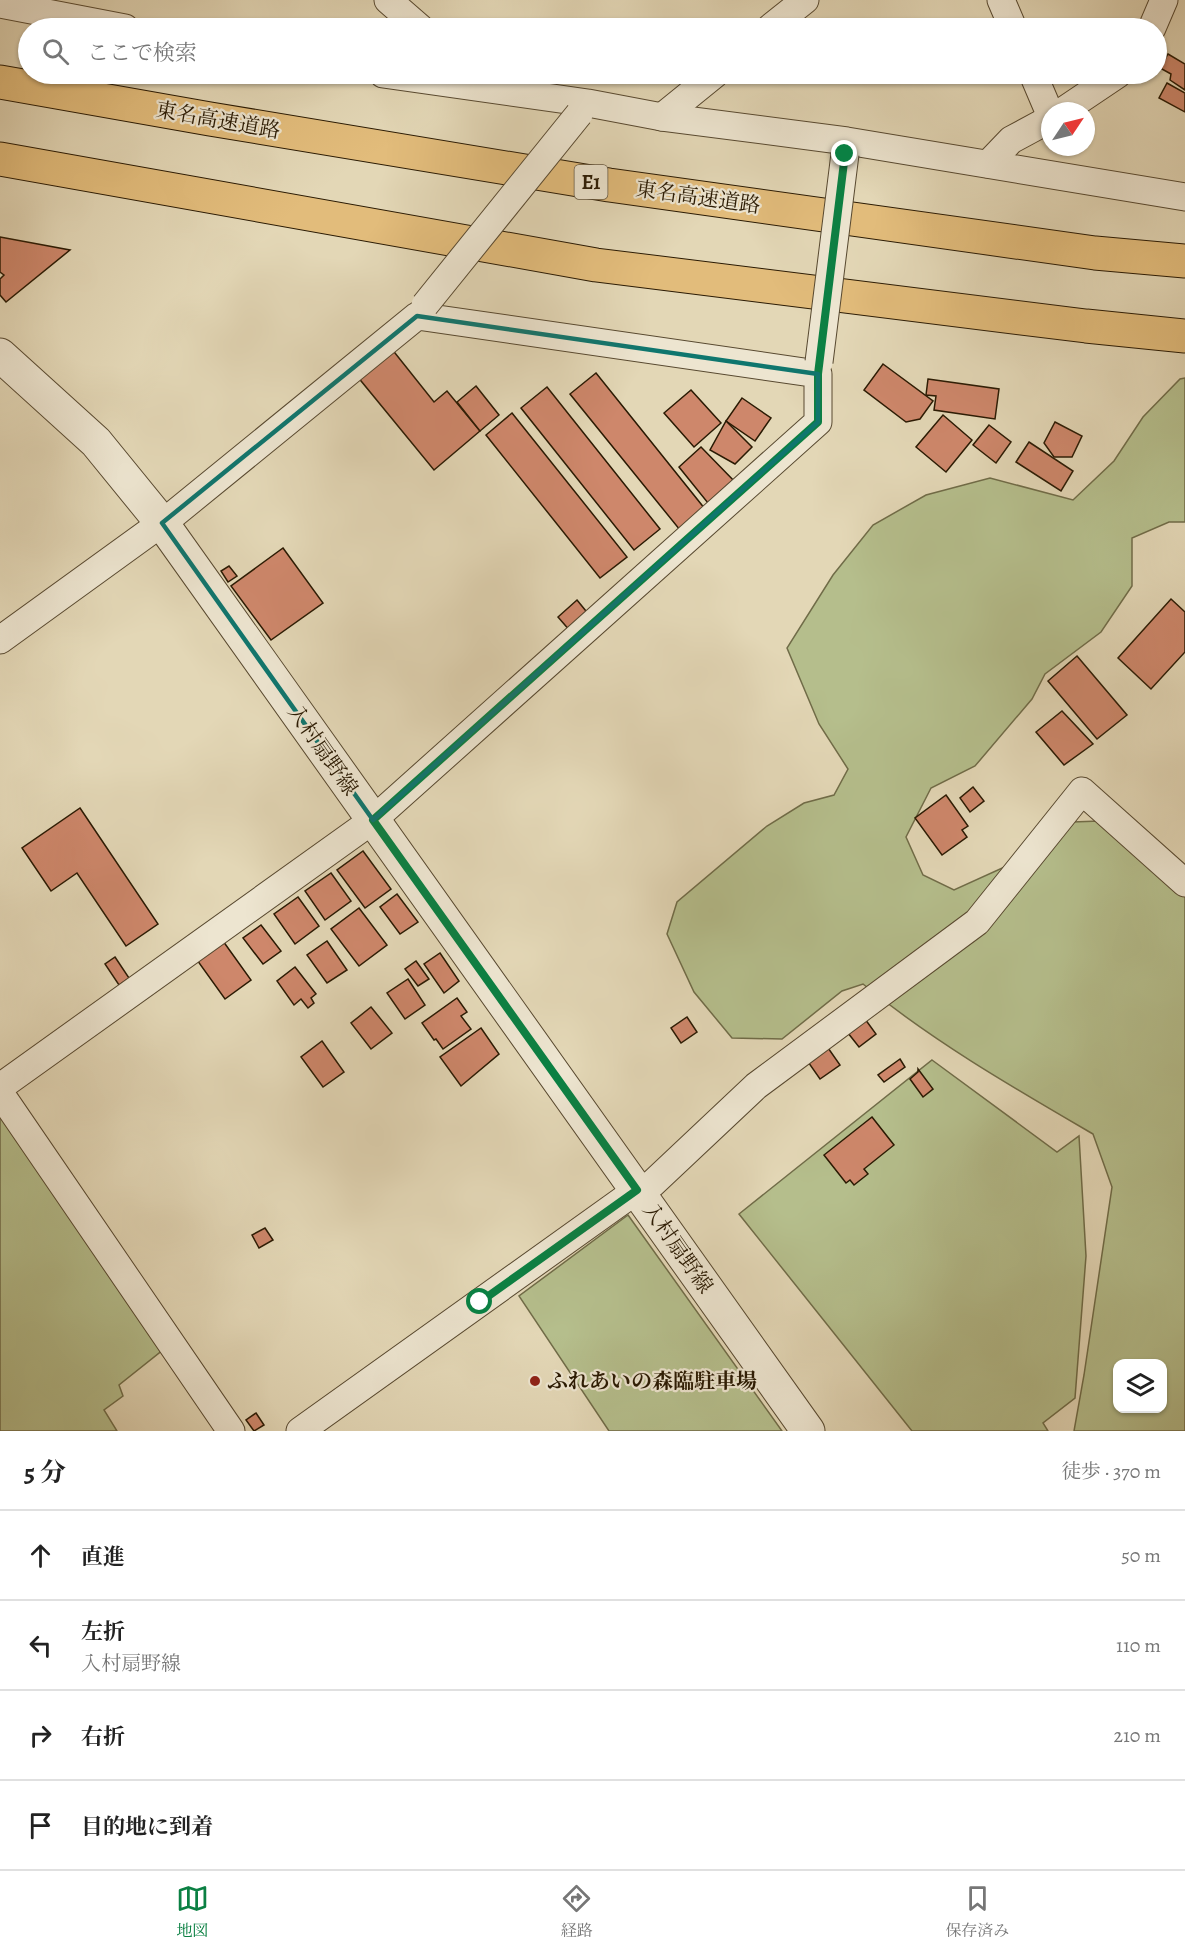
<!DOCTYPE html>
<html lang="ja">
<head>
<meta charset="utf-8">
<style>
  body { margin:0; font-family:Alegreya,"Noto Serif JP",serif; background:#f6f6f6; color:#222 }
  .controls { position:absolute; right:18px; bottom:18px; display:grid; overflow:hidden; border-radius:12px; box-shadow:0 2px 4px #0004 }
  .controls button { width:54px; height:54px; display:grid; place-items:center; padding:0; border:0; border-bottom:2px solid #e0e0e0; background:#fff; color:#222; font:30px sans-serif }
  .compass { position:absolute; left:1041px; top:102px; width:54px; height:54px; border-radius:50%; background:#fff; box-shadow:0 2px 4px #0004; rotate:55deg }
  .stop { position:absolute; width:18px; height:18px; margin:-14px; border:4px solid #0b8043; border-radius:50%; background:#fff }
  .stop.end { background:#0b8043; border-color:#fff; box-shadow:0 2px 6px #0008 }
  .list { margin:0; padding:0; list-style:none }
  h2 { display:flex; justify-content:space-between; align-items:center; height:78px; margin:0; padding:0 24px; font-size:26px }
  h2 small { font-size:20px; font-weight:400; color:#767676 }
  .list li { display:grid; grid-template-columns:39px 1fr auto; gap:18px; align-items:center; box-sizing:border-box; height:90px; padding:0 24px; border-top:2px solid #e0e0e0 }
  .list b { display:block; font-size:22px; white-space:nowrap }
  .list p { margin:0; font-size:20px; white-space:nowrap; color:#767676 }
  .list em { font-size:20px; font-style:normal; color:#767676 }
  .icon { flex:none; width:33px; height:33px; fill:none; stroke:currentColor; stroke-width:2; stroke-linecap:round; stroke-linejoin:round }
  .map { position:relative; flex:none; width:1185px; height:1431px; overflow:hidden }
  .search { position:absolute; background:#fff; box-shadow:0 2px 4px #0004; left:18px; right:18px; top:18px; height:66px; display:flex; align-items:center; gap:15px; box-sizing:border-box; padding:0 21px; border-radius:33px; color:#767676; font-size:22px }
  .sheet { height:438px; background:#fff }
  nav { display:flex; justify-content:space-around; align-items:center; box-sizing:border-box; height:84px; border-top:2px solid #e0e0e0; background:#fff; font-size:16px; color:#767676 }
  nav a { display:grid; justify-items:center; gap:3px }
  nav .on { color:#0b8043 }
  .map>svg:first-child { display:block }
</style>
</head>
<body>
<div class="map">
<svg width="1185" height="1431" viewBox="0 0 1185 1431">
  <rect width="100%" height="100%" fill="#e3d7b6"/>
  <filter id="stains"><feTurbulence type="fractalNoise" baseFrequency=".00333" numOctaves="4"/><feColorMatrix values="0 0 0 0 .2 0 0 0 0 .09 0 0 0 0 .02 0 0 0 .5 -.17"/></filter>
  <radialGradient id="worn" r=".72"><stop offset=".6" stop-color="#630" stop-opacity="0"/><stop offset="1" stop-color="#630" stop-opacity=".3"/></radialGradient>
  <g fill="#b5be8c" stroke="#706c48" stroke-width="1.5" fill-rule="evenodd">
    <path d="M1185,378V522H1169L1132,538V586L1101,632L1045,674L1032,699L975,766L931,788L906,837L923,875L954,890L1020,860L1072,822L1100,821L1185,896V1431H1074L1084,1375L1112,1187L1093,1134C1014,1088 934,1042 863,984L842,991L782,1039L732,1038L694,992L667,934L677,902L767,826L804,803L834,795L848,769L819,724L787,648L833,575L873,525L926,495L990,478L1073,500L1114,461L1143,417L1180,379ZM1118,1364H1162V1408H1118Z"/>
    <polygon points="932,1060 1057,1152 1079,1136 1086,1256 1075,1398 1043,1423 1048,1431 912,1431 739,1214"/>
    <polygon points="0,1115 164,1349 119,1385 123,1396 104,1410 117,1431 0,1431"/>
    <polygon points="628,1215 782,1431 609,1431 519,1296"/>
  </g>
  <g fill="#ce876b" stroke="#2a1a03" stroke-width="1.5">
    <polygon points="1168,54 1185,64 1185,90 1170,80 1171,74 1160,68"/>
    <polygon points="1167,83 1185,93 1185,112 1159,98"/>
    <polygon points="0,237 70,250 6,302 0,295 0,279 4,275 0,272"/>
    <polygon points="391,348 434,402 447,391 480,431 434,470 357,376"/>
    <polygon points="883,364 933,401 920,419 906,422 864,390"/>
    <polygon points="596,373 705,509 680,530 570,394"/>
    <polygon points="928,379 999,389 995,419 934,410 936,396 926,395"/>
    <polygon points="476,386 499,415 480,431 457,402"/>
    <polygon points="547,387 660,529 634,550 521,408"/>
    <polygon points="691,390 721,423 694,447 664,413"/>
    <polygon points="742,398 771,418 755,441 726,421"/>
    <polygon points="512,413 627,557 600,578 486,435"/>
    <polygon points="943,415 972,440 946,472 916,447"/>
    <polygon points="726,421 752,447 735,464 710,450"/>
    <polygon points="1055,422 1082,436 1072,457 1054,457 1044,443"/>
    <polygon points="989,425 1011,442 996,463 973,445"/>
    <polygon points="1029,442 1073,471 1061,491 1016,462"/>
    <polygon points="701,447 737,484 712,508 679,467"/>
    <polygon points="283,548 323,603 271,640 231,586"/>
    <polygon points="229,566 237,576 228,582 221,571"/>
    <polygon points="1171,599 1185,612 1185,652 1151,689 1118,658"/>
    <polygon points="577,600 590,616 571,632 558,617"/>
    <polygon points="1077,656 1127,715 1097,739 1048,681"/>
    <polygon points="1062,711 1093,744 1064,765 1036,732"/>
    <polygon points="973,787 984,801 970,812 960,798"/>
    <polygon points="946,795 968,826 962,830 967,837 942,855 915,818"/>
    <polygon points="80,808 158,924 126,946 77,873 51,891 22,848"/>
    <polygon points="363,851 391,889 365,908 337,870"/>
    <polygon points="331,873 351,901 325,920 305,891"/>
    <polygon points="397,894 418,922 400,934 380,907"/>
    <polygon points="298,897 319,926 295,944 274,914"/>
    <polygon points="359,908 387,945 359,966 331,929"/>
    <polygon points="261,925 281,951 263,964 243,938"/>
    <polygon points="223,941 251,980 225,999 197,960"/>
    <polygon points="327,941 347,970 327,983 307,955"/>
    <polygon points="440,953 459,981 444,993 424,964"/>
    <polygon points="115,957 129,978 119,985 105,964"/>
    <polygon points="416,961 429,979 418,986 405,969"/>
    <polygon points="295,967 316,994 311,998 314,1003 308,1008 301,999 294,1005 277,981"/>
    <polygon points="408,979 425,1005 405,1019 387,993"/>
    <polygon points="457,998 467,1012 461,1016 471,1029 443,1049 436,1039 434,1040 422,1023"/>
    <polygon points="371,1007 392,1033 371,1049 351,1023"/>
    <polygon points="687,1017 697,1032 681,1043 671,1028"/>
    <polygon points="865,1019 876,1034 859,1047 848,1033"/>
    <polygon points="481,1028 499,1054 461,1086 440,1057"/>
    <polygon points="322,1041 344,1072 323,1087 301,1057"/>
    <polygon points="826,1045 840,1065 820,1079 806,1059"/>
    <polygon points="900,1059 905,1067 884,1082 878,1075"/>
    <polygon points="918,1069 933,1089 923,1097 910,1079 918,1072"/>
    <polygon points="872,1117 894,1145 864,1169 868,1174 854,1185 850,1180 846,1183 824,1155"/>
    <polygon points="265,1228 273,1240 259,1248 252,1235"/>
    <polygon points="256,1413 264,1425 254,1431 246,1420"/>
  </g>
  <g fill="none" stroke-linecap="round" stroke-linejoin="round">
    <g stroke="#584930" stroke-width="29">
      <g id="minor">
        <polyline points="388,0 420,28"/>
        <polyline points="1001,0 1013,28"/>
        <polyline points="0,4 125,28"/>
        <polyline points="770,28 805,0"/>
        <polyline points="1152,28 1164,0"/>
        <polyline points="383,74 588,103 662,117 847,141 1185,197"/>
        <polyline points="1033,74 1050,114"/>
        <polyline points="1063,111 1118,74"/>
        <polyline points="662,117 715,74"/>
        <polyline points="988,164 1011,140 1050,119"/>
        <polyline points="0,640 174,514 417,316 818,374 818,422 373,820 0,1087"/>
        <polyline points="0,1093 231,1431"/>
        <polyline points="300,1431 623,1200 637,1190 652,1184 756,1086 977,922 1082,791 1185,883"/>
      </g>
    </g>
    <g stroke="#584930" stroke-width="35">
      <polyline id="tertiary" points="0,355 96,442 162,523 808,1431"/>
    </g>
    <g stroke="#2a1a03" stroke-width="35">
      <g id="motorway">
        <polyline points="0,82 210,119 609,185 1095,253 1185,261"/>
        <polyline points="0,159 596,265 1086,326 1185,336"/>
      </g>
    </g>
    <use href="#minor" stroke="#ede5d0" stroke-width="27"/>
    <use href="#tertiary" stroke="#ede5d0" stroke-width="33"/>
    <use href="#motorway" stroke="#e2bc7b" stroke-width="33"/>
    <g stroke="#584930" stroke-width="29" stroke-linecap="butt">
      <g id="minor-bridge">
        <polyline points="425,305 579,114"/>
        <polyline points="819,362 845,154"/>
      </g>
    </g>
    <use href="#minor-bridge" stroke="#ede5d0" stroke-width="27"/>
  </g>
  <g fill="none" stroke-linecap="round" stroke-linejoin="round">
    <polyline stroke="#0b8043" stroke-width="8" points="480,1302 637,1190 373,820 818,422 818,374 845,154"/>
  </g>
  <path fill="none" stroke="#0f766e" stroke-width="4.5" stroke-linejoin="round" d="M417,316L818,374V422L373,820L162,523Z"/>
  <circle fill="#8f2418" stroke="#ede5d0" stroke-width="2" cx="535" cy="1381" r="6"/>
  <g text-anchor="middle" dominant-baseline="central" stroke-width="4.5" stroke-linejoin="round" paint-order="stroke">
    <rect fill="#ede5d0" stroke="#645740" stroke-width="1.5" x="574.5" y="165" width="33" height="34" rx="4.5"/>
    <g font-size="20" font-weight="bold" fill="#2a1a03">
      <text x="591" y="182">E1</text>
    </g>
    <g font-size="21" fill="#2a1a03" stroke="#ede5d0">
      <text transform="translate(218 120) rotate(10)">東名高速道路</text>
      <text transform="translate(698 197) rotate(8)">東名高速道路</text>
      <text transform="translate(323 750) rotate(55)">入村扇野線</text>
      <text transform="translate(678 1248) rotate(55)">入村扇野線</text>
    </g>
    <g font-size="21" font-weight="bold" fill="#2a1a03" stroke="#ede5d0" text-anchor="start">
      <text x="547" y="1381">ふれあいの森臨駐車場</text>
    </g>
  </g>
  <rect width="100%" height="100%" filter="url(#stains)"/>
  <rect width="100%" height="100%" fill="url(#worn)"/>
</svg>
<div class="controls">
<button><svg class="icon" aria-label="layers" viewBox="0 0 24 24"><path d="M12 4l9 5-9 5-9-5zM3 14l9 5 9-5"/></svg></button>
</div>
<svg class="compass" viewBox="-18 -18 36 36"><path d="M0-13l5 13h-10z" fill="#e53935"/><path d="M0 13l5-13h-10z" fill="#767676"/></svg>
<div class="stop" style="left:480px;top:1302px"></div>
<div class="stop end" style="left:845px;top:154px"></div>
<div class="search"><svg class="icon" aria-label="search" viewBox="0 0 24 24"><circle cx="10" cy="10" r="6"/><path d="M15 15l6 6"/></svg>ここで検索</div>
</div>
<section class="sheet">
<h2>5 分<small>徒歩 · 370 m</small></h2>
<ul class="list">
<li><svg class="icon" aria-label="ahead" viewBox="0 0 24 24"><path d="M12 20V5M6 11l6-6 6 6"/></svg><div><b>直進</b></div><em>50 m</em></li>
<li><svg class="icon" aria-label="left" viewBox="0 0 24 24"><path d="M17 20v-9H6M10 6l-5 5 5 5"/></svg><div><b>左折</b><p>入村扇野線</p></div><em>110 m</em></li>
<li><svg class="icon" aria-label="right" viewBox="0 0 24 24"><path d="M7 20v-9h11M14 6l5 5-5 5"/></svg><div><b>右折</b></div><em>210 m</em></li>
<li><svg class="icon" aria-label="arrive" viewBox="0 0 24 24"><path d="M6 21V4h12l-3 4 3 4H6"/></svg><div><b>目的地に到着</b></div></li>
</ul>
</section>
<nav>
<a class="on"><svg class="icon" aria-label="map" viewBox="0 0 24 24"><path d="M3 6l6-2 6 2 6-2v14l-6 2-6-2-6 2zM9 4v14M15 6v14"/></svg>地図</a>
<a><svg class="icon" aria-label="directions" viewBox="0 0 24 24"><path d="M12 3l9 9-9 9-9-9zM9 14v-3h6M13 9l2 2-2 2"/></svg>経路</a>
<a><svg class="icon" aria-label="saved" viewBox="0 0 24 24"><path d="M7 4h10v16l-5-4-5 4z"/></svg>保存済み</a>
</nav>
</body>
</html>
